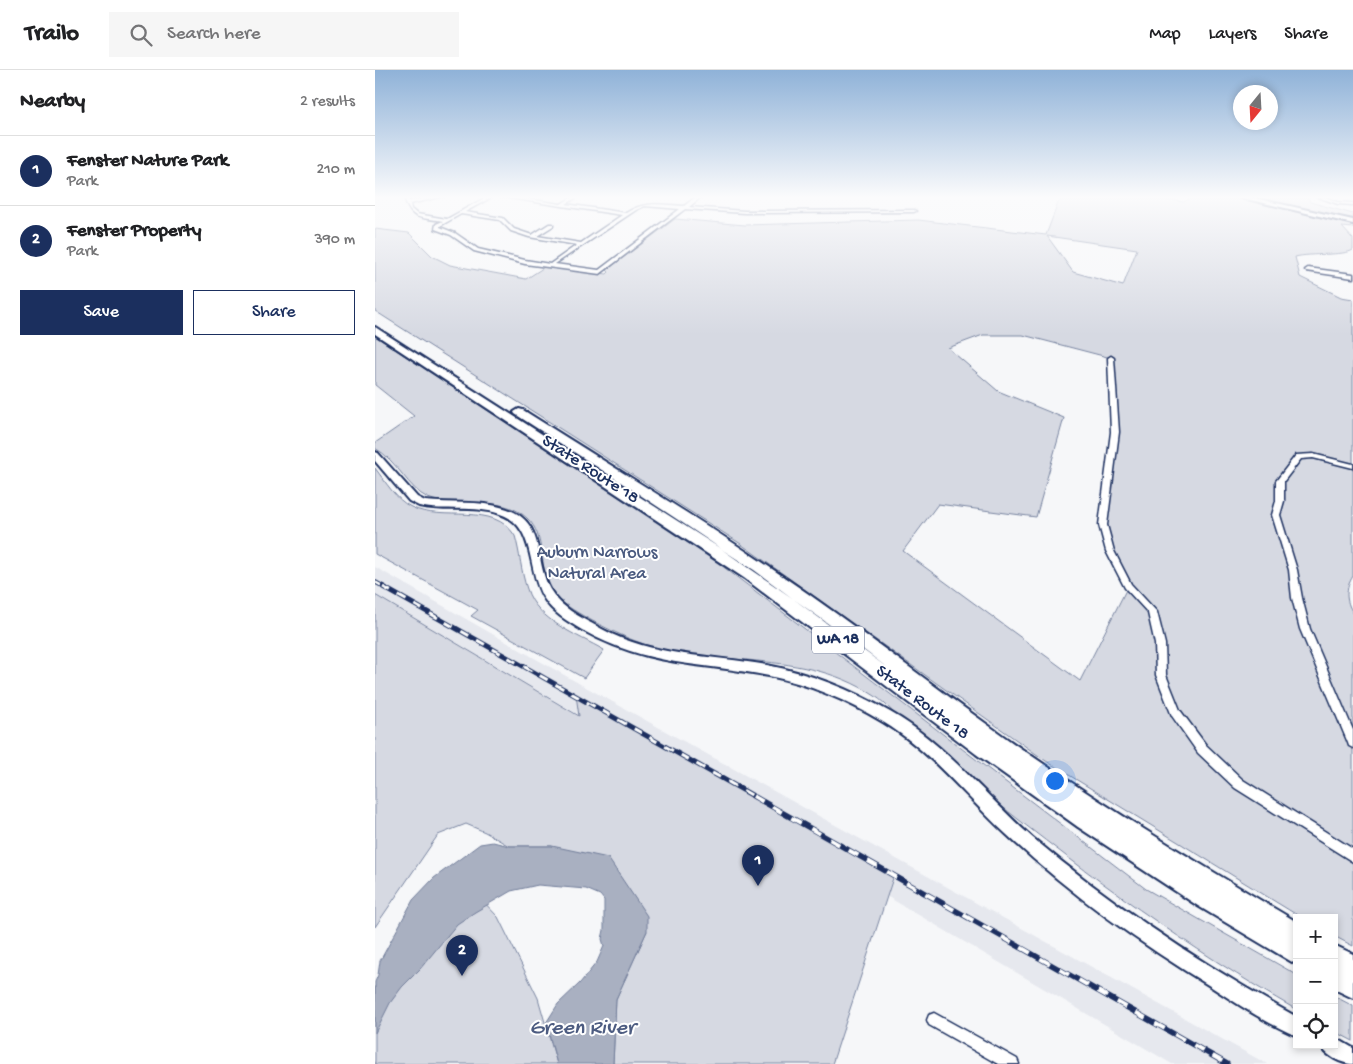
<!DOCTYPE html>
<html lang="en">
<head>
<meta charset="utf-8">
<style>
  body { margin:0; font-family:"Gochi Hand",sans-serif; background:#f6f6f6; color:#202124 }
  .controls { position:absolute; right:15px; bottom:15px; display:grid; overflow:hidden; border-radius:0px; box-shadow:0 2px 8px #0003 }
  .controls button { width:45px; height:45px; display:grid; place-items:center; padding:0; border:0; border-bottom:1px solid #e0e0e0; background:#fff; color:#202124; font:25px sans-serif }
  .compass { position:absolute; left:858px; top:15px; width:45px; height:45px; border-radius:50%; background:#fff; box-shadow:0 2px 8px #0003; rotate:198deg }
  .you { position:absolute; left:679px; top:710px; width:18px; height:18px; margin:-12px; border:4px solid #fff; border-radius:50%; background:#1a73e8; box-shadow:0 0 0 8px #1a73e833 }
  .badge { display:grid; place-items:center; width:32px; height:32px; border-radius:50%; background:#1b2f5e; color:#fff; font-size:16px; font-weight:700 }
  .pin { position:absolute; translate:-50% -41px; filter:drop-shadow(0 1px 2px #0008) }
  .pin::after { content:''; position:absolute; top:26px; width:18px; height:15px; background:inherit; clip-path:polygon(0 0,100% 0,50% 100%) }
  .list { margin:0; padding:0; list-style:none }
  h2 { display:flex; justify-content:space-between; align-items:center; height:65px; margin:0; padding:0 20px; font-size:21px }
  h2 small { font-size:16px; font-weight:400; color:#757577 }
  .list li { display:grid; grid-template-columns:32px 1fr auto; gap:15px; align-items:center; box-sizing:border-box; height:70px; padding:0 20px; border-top:1px solid #e0e0e0 }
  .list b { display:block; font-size:19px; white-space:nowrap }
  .list p { margin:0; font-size:16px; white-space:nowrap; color:#757577 }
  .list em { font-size:16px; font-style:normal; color:#757577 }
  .actions { display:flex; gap:10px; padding:15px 20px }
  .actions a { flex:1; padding:11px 0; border:1px solid #1b2f5e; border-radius:0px; text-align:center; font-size:18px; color:#1b2f5e }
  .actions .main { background:#1b2f5e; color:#fff }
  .icon { flex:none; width:28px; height:28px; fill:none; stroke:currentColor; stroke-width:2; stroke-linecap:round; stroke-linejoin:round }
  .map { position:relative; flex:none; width:978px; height:994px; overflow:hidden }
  header { display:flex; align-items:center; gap:30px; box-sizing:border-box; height:70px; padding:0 25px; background:#fff; border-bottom:1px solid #e0e0e0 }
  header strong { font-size:24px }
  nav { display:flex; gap:28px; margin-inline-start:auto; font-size:18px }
  .search { width:350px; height:45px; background:#f6f6f6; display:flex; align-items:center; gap:12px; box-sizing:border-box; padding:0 18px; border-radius:0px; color:#757577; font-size:19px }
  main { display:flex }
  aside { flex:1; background:#fff }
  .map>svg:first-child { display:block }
</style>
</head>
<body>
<header>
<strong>Trailo</strong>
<div class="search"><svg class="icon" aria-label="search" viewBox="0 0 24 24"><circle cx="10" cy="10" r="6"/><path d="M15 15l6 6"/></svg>Search here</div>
<nav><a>Map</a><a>Layers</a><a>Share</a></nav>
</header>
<main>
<aside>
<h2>Nearby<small>2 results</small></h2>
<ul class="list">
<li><span class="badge">1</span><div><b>Fenster Nature Park</b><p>Park</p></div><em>210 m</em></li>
<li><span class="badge">2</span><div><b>Fenster Property</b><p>Park</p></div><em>390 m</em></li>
</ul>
<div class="actions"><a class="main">Save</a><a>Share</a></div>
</aside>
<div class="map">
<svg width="978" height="994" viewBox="0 0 978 994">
  <rect width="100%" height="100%" fill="#f6f7f9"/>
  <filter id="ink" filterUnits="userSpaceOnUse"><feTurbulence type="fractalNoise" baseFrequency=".02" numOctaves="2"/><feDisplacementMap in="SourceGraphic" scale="10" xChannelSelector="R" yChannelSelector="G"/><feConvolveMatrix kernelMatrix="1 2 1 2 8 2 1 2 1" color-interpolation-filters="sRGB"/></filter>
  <g filter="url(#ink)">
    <polygon fill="#e6e8ee" points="0,497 198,610 892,994 797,994 0,525"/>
    <g fill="#d6d9e2" stroke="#7884a0" fill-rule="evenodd">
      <path d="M690,126H765L809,132L819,126H932L935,132L978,144V158L967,157L978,169V180C969,186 935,183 920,187L925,207L966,227L978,229V506C970,519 970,530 978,543V876L959,866V848H927L671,691L363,472L0,241V159L34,163L57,186L75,195L151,209L171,196L232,204L234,202L232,200L300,149L370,155L543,150L671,165L683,133ZM672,166L762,179L748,216L698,202ZM608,265H648L736,288L740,362L728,455L753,516L705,611L528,481L563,434L661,447L689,348L623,321L573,278Z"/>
      <path d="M0,266L346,495L771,819L922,905V940C813,878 713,805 615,727C587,704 560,680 533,657C522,647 512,634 500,626C420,573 327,604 244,564C225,555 189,538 177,522C163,500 172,466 152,448C124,422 85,441 53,428C33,419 22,390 0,378V373L39,346L0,315Z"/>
      <path d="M0,398C10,411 21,430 36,437C68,453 119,431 140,466C145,483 146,502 152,519C162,551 203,565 229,580L209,608L96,546L103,540L0,484Z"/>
      <polygon points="0,525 204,646 201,625 519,805 457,994 238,994 241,929 272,861 177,776 134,776 110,762 91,754 63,765 0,857"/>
      <polygon points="105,828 123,847 163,928 182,994 0,994 0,916"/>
      <polygon points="959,926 978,936 978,971 959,961"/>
    </g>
    <polygon fill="#a9b0c1" stroke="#707c99" points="118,772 134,776 177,776 233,788 272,846 272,861 241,929 238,994 182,994 171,953 183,934 205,913 222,892 229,876 227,869 229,860 229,830 225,825 211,819 163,815 136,821 100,842 82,854 45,899 27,917 15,933 0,963 0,912 3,905 5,891 38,830 59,808 105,774"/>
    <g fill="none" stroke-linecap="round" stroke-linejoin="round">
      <g stroke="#1b2f5e" stroke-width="3">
        <g id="minor">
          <path d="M29,126H33L34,131L60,126H70L35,134L36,139L42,144L72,149L113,126H119L90,142L128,148L139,159L157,165L174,154H178V156L162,166L206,173L247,145L120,126H133L186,134L199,126H204L191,134L251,143C270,130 287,135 309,136L322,126H327L314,137L370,141L539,140L541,141L539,142L370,143L310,139L225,204L150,194L99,181L76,165L60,159L61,154L68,151C45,147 35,151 29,126ZM270,136L305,139L224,200L180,194L261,140ZM86,144L125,150L136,161L154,167L202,175L175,194L150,190L103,179L80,163L65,157V156Z"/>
          <polygon points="940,126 947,126 963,132 978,133 978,135 963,134"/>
          <polygon points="933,198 978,204 978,208 931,201 930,200"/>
          <polygon points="736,286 739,288 744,362 732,455 739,481 756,514 782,542 790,574 791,605 805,640 831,675 868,710 978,779 978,792 860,718 823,683 797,646 781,605 780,574 773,543 750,518 731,481 724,455 736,362 733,288"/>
          <polygon points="938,384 978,394 978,398 938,388 926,389 909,411 909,431 905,445 922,500 927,528 935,559 978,660 978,678 974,676 973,673 925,559 917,528 914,500 897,445 901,431 901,411 921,385"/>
          <polygon points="559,943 642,989 644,994 623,994 554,955 552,950 554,945"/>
        </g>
      </g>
      <g stroke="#1b2f5e" stroke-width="4">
        <g id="major">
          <polygon points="859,126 870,126 978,150 978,154"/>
          <path d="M0,382L3,383L42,427L50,431C76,434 104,430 129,438C172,451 158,491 176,521C187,539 209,549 227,559C278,587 336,585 392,595C435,603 477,620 515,642C568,671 612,728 658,768C740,837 828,895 922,947V966C893,954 864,935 838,918C764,873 694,823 631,764C591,727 555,680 508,652C473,631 434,614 394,606C324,592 273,597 207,560C194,552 178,543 170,530C151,502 162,456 125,444C100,435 70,442 44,436L34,431L0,391Z"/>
          <path d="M959,967L978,978V994C967,994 950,986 946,975H959Z"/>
        </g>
      </g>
      <g stroke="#1b2f5e" stroke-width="4">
        <g id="highway">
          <path d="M0,257L379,500L514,599C394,507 267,426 140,344L139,342L144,339L148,340C233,394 320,446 403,503C483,557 559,617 638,673C730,737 826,795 922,852V895L823,836L703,757L601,684L369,508L0,264Z"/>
          <polygon points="959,875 978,884 978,928 959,919"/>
        </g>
      </g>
      <use href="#minor" fill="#fff" fill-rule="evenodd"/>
      <use href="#major" fill="#fff" fill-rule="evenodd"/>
      <use href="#highway" fill="#fff" fill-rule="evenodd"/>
      <g stroke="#1b2f5e" stroke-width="4.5">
        <polyline id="rail-far2" points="0,512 11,518"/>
      </g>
      <g stroke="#1b2f5e" stroke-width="5">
        <polyline id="rail-far1" points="8,517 380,727"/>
      </g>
      <g stroke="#1b2f5e" stroke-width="5.5">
        <polyline id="rail" points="378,726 852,994"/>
      </g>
      <use href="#rail-far2" stroke="#fff" stroke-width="2.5" stroke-dasharray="7" stroke-linecap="butt"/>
      <use href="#rail-far1" stroke="#fff" stroke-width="3" stroke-dasharray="9" stroke-linecap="butt"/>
      <use href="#rail" stroke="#fff" stroke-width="4" stroke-dasharray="11" stroke-linecap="butt"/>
    </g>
  </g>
  <linearGradient id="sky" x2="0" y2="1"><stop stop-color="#8fb2d8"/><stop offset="0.48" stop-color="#fbfbfc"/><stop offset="1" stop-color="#fbfbfc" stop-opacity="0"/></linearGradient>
  <rect width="978" height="265" fill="url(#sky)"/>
  <g text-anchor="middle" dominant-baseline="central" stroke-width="4" stroke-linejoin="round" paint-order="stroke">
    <rect fill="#fff" stroke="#5f6d8e" stroke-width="1" x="437" y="556.5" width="52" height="27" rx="4"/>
    <g font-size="16" font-weight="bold" fill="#1b2f5e">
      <text x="463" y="570">WA 18</text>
    </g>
    <g font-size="18" fill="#1b2f5e" stroke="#fff">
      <text transform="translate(215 400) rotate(33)">State Route 18</text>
      <text transform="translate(547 633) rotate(37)">State Route 18</text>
    </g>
    <g font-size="18" fill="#4a5a7f" stroke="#fff">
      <text x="222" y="483">Auburn Narrows<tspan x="222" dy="21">Natural Area</tspan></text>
    </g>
    <g font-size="22" font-style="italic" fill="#4d5c81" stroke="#fff">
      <text x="207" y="959">Green River</text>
    </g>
  </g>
</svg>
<div class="controls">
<button>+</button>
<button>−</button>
<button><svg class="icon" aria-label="locate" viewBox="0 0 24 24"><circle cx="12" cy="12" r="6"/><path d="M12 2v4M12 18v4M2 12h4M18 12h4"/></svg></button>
</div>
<svg class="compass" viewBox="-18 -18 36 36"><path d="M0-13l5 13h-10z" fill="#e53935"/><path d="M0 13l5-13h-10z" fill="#757577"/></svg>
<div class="you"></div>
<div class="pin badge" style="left:383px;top:816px">1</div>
<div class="pin badge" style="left:87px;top:906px">2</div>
</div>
</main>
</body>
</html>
